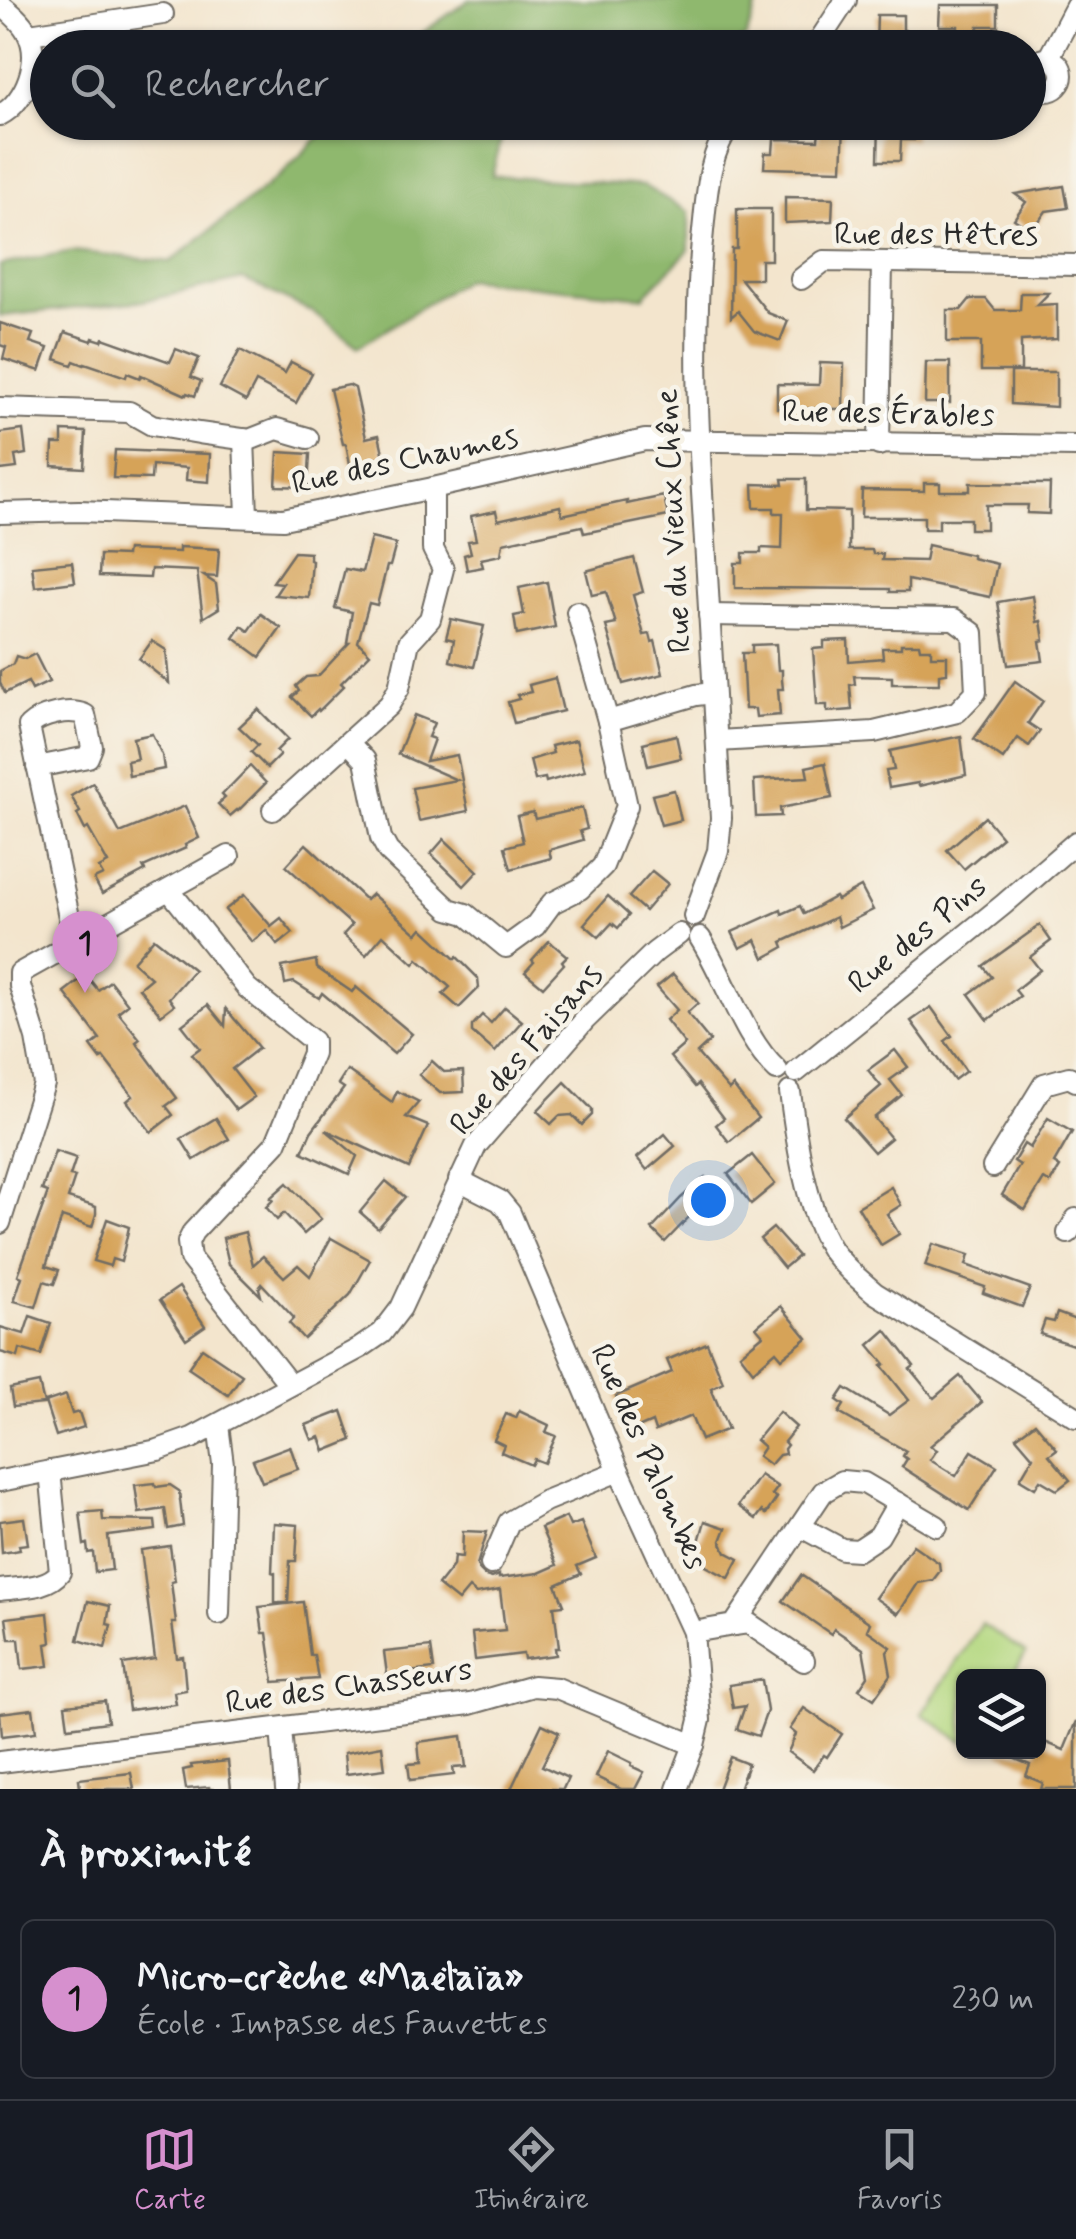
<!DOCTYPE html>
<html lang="fr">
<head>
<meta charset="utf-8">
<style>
  body { margin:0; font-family:Mynerve,sans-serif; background:#242831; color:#f1f3f6 }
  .controls { position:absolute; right:30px; bottom:30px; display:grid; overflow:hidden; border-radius:15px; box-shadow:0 2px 8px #0004 }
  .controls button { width:90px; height:90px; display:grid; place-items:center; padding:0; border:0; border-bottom:2px solid #363941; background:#171b24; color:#f1f3f6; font:50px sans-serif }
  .you { position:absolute; left:708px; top:1200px; width:35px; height:35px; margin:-25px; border:8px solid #fff; border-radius:50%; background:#1a73e8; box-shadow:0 0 0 15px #1a73e833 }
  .badge { display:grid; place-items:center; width:65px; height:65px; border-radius:50%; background:#d690ce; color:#111; font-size:32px; font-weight:700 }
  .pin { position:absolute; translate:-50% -82px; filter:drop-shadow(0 2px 5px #0008) }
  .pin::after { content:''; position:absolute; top:52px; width:35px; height:30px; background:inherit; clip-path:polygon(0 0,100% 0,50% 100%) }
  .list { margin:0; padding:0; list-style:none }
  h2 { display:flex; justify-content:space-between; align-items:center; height:130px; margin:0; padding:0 40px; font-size:42px }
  h2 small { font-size:32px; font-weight:400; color:#9ea1a6 }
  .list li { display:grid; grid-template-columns:65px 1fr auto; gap:30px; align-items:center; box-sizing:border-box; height:160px; margin:0 20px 20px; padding:0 20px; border:2px solid #363941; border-radius:15px }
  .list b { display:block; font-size:38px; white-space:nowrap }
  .list p { margin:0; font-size:32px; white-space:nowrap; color:#9ea1a6 }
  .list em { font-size:32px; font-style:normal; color:#9ea1a6 }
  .icon { flex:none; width:55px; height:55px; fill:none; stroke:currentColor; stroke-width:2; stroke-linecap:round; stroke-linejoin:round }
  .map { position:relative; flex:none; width:1076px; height:1789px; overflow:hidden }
  .search { position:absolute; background:#171b24; box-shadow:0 2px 8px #0004; left:30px; right:30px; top:30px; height:110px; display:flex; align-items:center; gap:25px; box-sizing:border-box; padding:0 35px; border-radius:55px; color:#9ea1a6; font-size:38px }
  .sheet { height:310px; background:#171b24 }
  nav { display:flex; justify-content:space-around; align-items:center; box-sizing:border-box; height:140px; border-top:2px solid #363941; background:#171b24; font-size:28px; color:#9ea1a6 }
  nav a { display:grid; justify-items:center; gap:5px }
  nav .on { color:#d690ce }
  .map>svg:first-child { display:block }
</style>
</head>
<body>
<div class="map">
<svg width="1076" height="1789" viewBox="0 0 1076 1789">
  <rect width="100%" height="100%" fill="#f7f3e8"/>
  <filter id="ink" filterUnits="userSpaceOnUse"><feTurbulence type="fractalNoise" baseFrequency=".01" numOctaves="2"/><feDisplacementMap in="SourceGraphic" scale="20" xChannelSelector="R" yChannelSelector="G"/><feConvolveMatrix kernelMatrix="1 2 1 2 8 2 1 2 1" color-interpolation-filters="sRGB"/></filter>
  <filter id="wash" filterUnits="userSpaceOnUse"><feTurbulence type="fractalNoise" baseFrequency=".0048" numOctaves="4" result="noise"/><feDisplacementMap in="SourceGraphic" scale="40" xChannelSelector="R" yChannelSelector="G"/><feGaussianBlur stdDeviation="2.25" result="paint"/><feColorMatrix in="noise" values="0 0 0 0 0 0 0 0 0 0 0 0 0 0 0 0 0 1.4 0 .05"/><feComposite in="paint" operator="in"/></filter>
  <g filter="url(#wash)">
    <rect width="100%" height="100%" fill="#f3e5cd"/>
    <polygon fill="#b4d880" stroke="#708256" stroke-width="2.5" points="982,1624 1026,1653 1011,1676 964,1676 963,1742 922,1714"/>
    <g fill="#8fb86e" stroke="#5d724c" stroke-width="2.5">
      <polygon points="469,0 759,0 746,37 730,47 591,46 584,48 405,47 415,38"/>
      <polygon points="333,122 505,123 492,176 644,186 689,212 689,250 643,297 466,279 358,347 313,312 243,279 143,301 0,316 0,265 73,251 170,262 282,174"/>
    </g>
    <g id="blocks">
      <g fill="#d6a359">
        <polygon points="940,5 998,5 998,26 978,26 978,48 958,48 958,26 939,26"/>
        <polygon points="877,15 903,15 903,30 922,31 922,48 876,48"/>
        <polygon points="825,122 842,122 844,125 842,170 764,168 765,153 773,153 774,139 818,140 819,130 825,130"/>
        <polygon points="879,122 914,122 914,140 901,140 900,161 878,161"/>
        <polygon points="1064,186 1068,208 1046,211 1032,231 1014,219 1026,202 1015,194"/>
        <polygon points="785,197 833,198 832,221 785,223"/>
        <polygon points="737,209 771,209 771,260 761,260 761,279 741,279 768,313 788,321 780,341 754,331 738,311 731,317 732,249 737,249"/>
        <polygon points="1021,293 1049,293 1037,305 1057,304 1057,339 1021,341 1021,371 981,371 981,342 947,342 947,310 961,310 970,299 986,299 995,310 1020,310"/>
        <polygon points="0,323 33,334 30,342 48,348 40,371 3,359 6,347 0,345"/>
        <polygon points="65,332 92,341 93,338 102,341 103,338 170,362 176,349 199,358 191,377 201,381 195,396 187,393 186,395 141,375 140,378 127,373 126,377 85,363 84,365 74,361 72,365 55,359"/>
        <polygon points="240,350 285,373 291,362 312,373 296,403 256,382 246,401 220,387"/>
        <polygon points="926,362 950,362 950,403 925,403"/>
        <polygon points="820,363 844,364 843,409 777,408 777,384 819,385"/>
        <polygon points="1011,372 1056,372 1056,407 1011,404"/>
        <polygon points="349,385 355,388 366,438 379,435 384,457 350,464 346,444 343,444 330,389"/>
        <polygon points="23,430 26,454 15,456 17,468 0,470 0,433"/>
        <polygon points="62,431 86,432 84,468 52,466 53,444 62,444"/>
        <polygon points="115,450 210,454 209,482 186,480 187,468 152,465 151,479 113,478"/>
        <polygon points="278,452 310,454 308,487 276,486"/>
        <polygon points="782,479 806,479 806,510 849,511 849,550 872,550 873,554 883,554 882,560 925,561 928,545 972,555 972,558 997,564 990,597 908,580 908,592 890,592 890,589 735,588 735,563 743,563 743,553 761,553 761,548 782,549 783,513 774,513 774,508 754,508 753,484 783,485"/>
        <polygon points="924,483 940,483 940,491 970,491 970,483 1050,484 1049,514 1027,513 1028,505 986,505 986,529 970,529 970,519 939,519 939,529 924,529 924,517 861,517 862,490 924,491"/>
        <polygon points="664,496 668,516 584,533 582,526 503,543 501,555 481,559 483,567 467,570 464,555 471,553 468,541 476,540 471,516 496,511 498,520 560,506 562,515 627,501 627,504"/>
        <polygon points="371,538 396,544 390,566 387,566 377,605 369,603 358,642 370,654 341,683 344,686 319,711 318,709 311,716 292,697 299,691 296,686 306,677 318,676 349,643 347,643 352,612 335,608 345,569 362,572"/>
        <polygon points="179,547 219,549 217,577 204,576 216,584 219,608 203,618 197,571 151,569 150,578 99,576 100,555 126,556 127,550 179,552"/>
        <polygon points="294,552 310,553 310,560 312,561 309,598 275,595 283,583 273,582"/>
        <polygon points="634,558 643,592 633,595 644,635 650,634 652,642 655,641 663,674 623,684 606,626 616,624 606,592 592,595 586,571"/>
        <polygon points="72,562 75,582 35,587 32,566"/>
        <polygon points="547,582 555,627 517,635 514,616 524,614 519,588"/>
        <polygon points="1033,596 1037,622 1041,621 1044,640 1040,641 1043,661 1008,665 998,602"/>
        <polygon points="261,614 281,628 260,657 234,638 242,626 249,631"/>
        <polygon points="451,619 484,626 474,667 450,661 454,640 446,638"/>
        <polygon points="848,640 849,661 883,658 882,648 901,648 901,644 919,644 920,649 931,649 931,656 947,656 947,673 939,674 939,684 892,684 892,677 854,676 855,684 850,685 852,710 827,712 827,705 817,705 813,649 824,648 824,641"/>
        <polygon points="152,641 166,650 169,683 139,659"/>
        <polygon points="776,644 778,670 782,670 782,680 783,689 778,689 780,715 756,717 755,709 745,709 742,653 752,653 752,645"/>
        <polygon points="35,654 49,682 32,690 28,682 5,693 0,683 0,671 13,664 16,656 25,659"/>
        <polygon points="555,678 563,711 514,723 508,702 519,699 517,695 531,692 529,685"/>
        <polygon points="1015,681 1043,701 1028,723 1040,731 1029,746 1018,738 1003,759 974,739"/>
        <polygon points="258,709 288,739 276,751 280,755 267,768 251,752 258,745 239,727"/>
        <polygon points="414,715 434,723 428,737 434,739 426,761 457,755 468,811 419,821 412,788 457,780 398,754"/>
        <polygon points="152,734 162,755 164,769 129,776 127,761 137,759 133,738"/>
        <polygon points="676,735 681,758 648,766 643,743"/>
        <polygon points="961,736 966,775 919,786 918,783 889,788 886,771 894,770 890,751"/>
        <polygon points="576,740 585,771 546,782 545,778 535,780 530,760 553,753 551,746"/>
        <polygon points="825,763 832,798 780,808 781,816 756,817 754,780 808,777 806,767"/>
        <polygon points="250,766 266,783 238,811 237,810 230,816 218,804 225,798 222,795"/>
        <polygon points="93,783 120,833 185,806 199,838 185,845 186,848 143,867 145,871 102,894 94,879 103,875 99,868 108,863 88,828 85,830 77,814 80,812 71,796"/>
        <polygon points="674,790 681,820 661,825 652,795"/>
        <polygon points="582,808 587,829 580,831 583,840 549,850 551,858 511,869 505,847 523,842 517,816 533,812 535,819"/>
        <polygon points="985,817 1002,837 964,869 947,850"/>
        <polygon points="444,839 478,871 464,886 431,854"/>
        <polygon points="306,844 366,900 372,894 417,934 422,928 455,959 457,957 478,978 479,988 459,1008 443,994 450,987 418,959 414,964 383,935 366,955 343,935 352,925 286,866"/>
        <polygon points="652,871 668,884 645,911 629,897"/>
        <polygon points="861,887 873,910 839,927 836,917 782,942 784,947 764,958 756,940 740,948 732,932 781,910 782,914 800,906 804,914 835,897 837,900"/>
        <polygon points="244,895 271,926 281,918 293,933 278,945 266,930 252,942 225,910"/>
        <polygon points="608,896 629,915 618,928 612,923 599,937 584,924"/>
        <polygon points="1040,925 1051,941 1030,957 1040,970 1015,990 1020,996 988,1020 969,994 992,977 983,966"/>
        <polygon points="154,938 194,970 169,998 174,1005 161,1015 139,988 151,978 133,962"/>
        <polygon points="549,941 567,956 562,961 564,964 543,987 525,972 534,962 532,960"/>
        <polygon points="316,960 317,968 352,992 356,987 412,1034 394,1054 322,993 319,998 294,982 285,984 282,967"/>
        <polygon points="673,974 698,1003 687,1013 710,1041 697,1053 729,1090 733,1086 758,1118 729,1142 716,1125 724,1118 698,1084 695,1087 670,1057 685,1044 666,1020 677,1010 657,987"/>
        <polygon points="86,975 98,990 110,981 128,1004 118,1012 140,1039 136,1042 177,1098 166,1106 173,1115 151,1132 127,1101 133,1096 103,1057 101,1059 91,1046 100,1039 64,992"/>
        <polygon points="208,1005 225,1026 226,1009 259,1048 232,1069 254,1097 236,1110 192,1054 200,1048 182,1025"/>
        <polygon points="505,1007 522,1021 495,1052 472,1032 472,1026 482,1015 491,1023"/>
        <polygon points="931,1007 952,1036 945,1041 966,1071 954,1080 911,1021"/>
        <polygon points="895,1050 908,1067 890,1080 902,1095 874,1118 891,1138 874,1152 844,1118 881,1086 868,1070"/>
        <polygon points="432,1061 444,1072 463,1071 464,1092 440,1093 419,1075"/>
        <polygon points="347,1070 392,1102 397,1091 419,1102 406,1117 428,1126 409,1168 326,1130 357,1156 349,1174 302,1152 311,1132 344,1088 338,1084"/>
        <polygon points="565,1082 592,1109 592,1115 582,1125 572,1115 559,1116 551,1124 537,1111"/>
        <polygon points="216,1118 229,1139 194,1160 181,1139"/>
        <polygon points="1048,1118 1072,1132 1054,1163 1060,1167 1050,1183 1044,1179 1025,1210 1002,1195 1020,1165 1014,1161 1024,1144 1030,1148"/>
        <polygon points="665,1134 675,1146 647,1170 637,1158"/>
        <polygon points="55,1151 76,1158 70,1176 75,1177 68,1198 96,1207 96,1214 92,1227 62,1217 46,1266 59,1270 54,1284 44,1281 36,1307 14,1301 22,1277 18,1275 48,1192 42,1190"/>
        <polygon points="752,1155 775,1184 751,1204 728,1174"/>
        <polygon points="705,1177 720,1195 694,1217 692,1214 665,1242 652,1229 681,1198"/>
        <polygon points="386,1181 405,1197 378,1228 360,1212"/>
        <polygon points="287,1183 321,1219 304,1234 284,1213 277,1220 266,1207 273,1200 270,1198"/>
        <polygon points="891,1187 901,1205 887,1214 899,1234 881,1245 858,1207"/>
        <polygon points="107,1219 129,1227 121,1262 112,1259 110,1266 93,1261"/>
        <polygon points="773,1228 798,1256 784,1268 760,1239"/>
        <polygon points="245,1232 253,1265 263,1256 284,1277 298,1265 310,1276 331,1238 370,1260 350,1295 304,1339 289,1323 294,1318 262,1284 259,1288 261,1296 229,1264 223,1238"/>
        <polygon points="933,1244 969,1255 966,1265 1030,1288 1022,1307 983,1293 985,1287 925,1266"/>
        <polygon points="179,1287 205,1326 186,1339 160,1300"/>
        <polygon points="781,1306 807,1338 782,1358 776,1351 753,1371 740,1354 763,1335 756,1327"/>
        <polygon points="1057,1313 1076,1320 1076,1346 1040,1334 1045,1320 1054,1322"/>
        <polygon points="30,1316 51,1323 41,1355 20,1349 18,1357 0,1352 0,1327 24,1334"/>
        <polygon points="886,1330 914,1366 910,1369 934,1398 960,1376 982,1402 930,1446 937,1450 930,1460 956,1476 972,1451 997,1466 969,1510 902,1467 907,1459 903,1456 906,1451 839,1413 844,1405 837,1400 845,1388 889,1415 909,1400 882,1366 885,1364 869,1345"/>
        <polygon points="707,1343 723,1382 711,1388 728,1429 701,1440 691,1416 655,1431 652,1422 631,1431 616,1396 672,1372 667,1360"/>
        <polygon points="202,1348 242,1375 228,1395 188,1368"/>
        <polygon points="39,1383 44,1404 13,1407 10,1389"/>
        <polygon points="66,1395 72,1414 79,1412 84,1427 56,1436 45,1402"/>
        <polygon points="342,1411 352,1440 325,1451 320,1437 312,1440 306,1425"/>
        <polygon points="519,1411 549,1425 546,1432 556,1436 544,1463 534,1459 531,1465 501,1452 504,1445 494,1440 506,1414 516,1418"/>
        <polygon points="779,1412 796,1427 784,1442 787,1445 784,1449 785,1454 779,1455 770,1465 758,1456 764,1447 756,1440"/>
        <polygon points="1035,1423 1057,1449 1049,1455 1070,1480 1057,1490 1040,1480 1035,1488 1020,1479 1033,1457 1016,1437"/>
        <polygon points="290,1446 298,1469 262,1482 253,1460"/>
        <polygon points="760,1475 778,1487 772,1495 777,1498 766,1514 762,1511 756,1519 738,1506"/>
        <polygon points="155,1483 156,1487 170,1485 179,1491 183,1526 168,1529 165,1509 139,1513 135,1485"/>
        <polygon points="102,1511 103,1520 155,1521 156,1530 108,1536 112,1570 95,1572 93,1552 88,1553 87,1544 84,1545 80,1513"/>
        <polygon points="566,1517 570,1526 581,1522 596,1558 577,1566 581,1574 556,1585 564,1605 554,1606 559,1648 555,1648 556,1655 524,1659 523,1654 475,1660 472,1633 505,1630 500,1590 476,1594 469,1588 458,1601 438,1585 453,1566 454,1556 462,1557 463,1531 487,1532 477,1565 480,1571 485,1576 492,1578 499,1575 499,1578 539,1573 557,1565 541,1528"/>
        <polygon points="24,1518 28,1544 19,1545 20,1550 2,1553 0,1521"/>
        <polygon points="705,1521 726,1528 721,1541 726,1552 739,1559 729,1578 706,1566 698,1545"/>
        <polygon points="274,1523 298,1525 296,1561 290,1561 288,1603 275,1603 275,1573 272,1572"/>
        <polygon points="913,1545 939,1563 940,1571 933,1580 918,1583 898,1614 875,1598"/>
        <polygon points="170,1546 175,1581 171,1582 176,1623 172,1623 177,1658 183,1657 186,1690 174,1692 176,1704 129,1710 123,1664 155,1659 141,1550"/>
        <polygon points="801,1575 870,1623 867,1630 891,1647 887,1652 891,1675 874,1699 859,1689 868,1676 863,1649 834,1629 831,1634 783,1601"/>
        <polygon points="88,1601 110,1606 107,1624 111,1625 105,1648 78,1640"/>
        <polygon points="303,1602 310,1655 314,1655 318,1679 274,1682 267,1633 263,1633 259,1607"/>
        <polygon points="48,1613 51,1643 46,1644 49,1666 22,1669 19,1639 9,1639 6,1618"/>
        <polygon points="431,1647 434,1669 408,1672 410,1679 388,1682 384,1652"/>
        <polygon points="762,1680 767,1711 758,1736 737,1729 745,1706 733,1708 729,1685"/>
        <polygon points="105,1701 108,1722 68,1727 65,1705"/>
        <polygon points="804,1708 842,1734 827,1757 824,1755 813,1770 788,1752 796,1734 790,1729"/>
        <polygon points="33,1709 36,1732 2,1736 0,1713"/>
        <polygon points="1076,1721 1076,1789 1041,1789 1043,1783 1026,1776 1030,1765 998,1752 1038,1752 1040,1740 1064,1750"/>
        <polygon points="542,1724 559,1732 542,1766 568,1778 563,1789 511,1789"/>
        <polygon points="462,1736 466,1767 453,1768 454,1775 410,1780 408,1764 420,1763 418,1742"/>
        <polygon points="382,1746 385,1769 346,1774 344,1753"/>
        <polygon points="608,1751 632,1763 631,1766 644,1772 635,1789 621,1789 596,1777"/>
        <polygon points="730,1757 748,1764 739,1789 718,1789"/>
        <polygon points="228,1761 231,1789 209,1789 209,1787 186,1789 183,1770 192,1768 191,1765"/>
        <polygon points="131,1773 134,1789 80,1789 79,1779"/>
      </g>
    </g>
  </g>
  <g filter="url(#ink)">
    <use href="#blocks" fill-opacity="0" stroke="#716c64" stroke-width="2.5"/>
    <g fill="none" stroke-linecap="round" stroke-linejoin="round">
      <g stroke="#716c64" stroke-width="24">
        <g id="minor">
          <path d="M0,4C10,12 21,21 27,32C42,59 26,102 0,115"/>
          <polyline points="29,34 163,14"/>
          <polyline points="811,48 819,41 846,0"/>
          <circle cx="1046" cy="75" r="16"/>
          <polyline points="1048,59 1076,6"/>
          <polyline points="801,279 824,261 1076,265"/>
          <polyline points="0,408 129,412 152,425 199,433 249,440 277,429 308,438"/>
          <polyline points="244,439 247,516"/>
          <polyline points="879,445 882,262"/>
          <polyline points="0,513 79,511 283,519 433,488 645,440 1076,446"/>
          <polyline points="709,615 954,619 973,633 976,692 957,712 874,732 717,741"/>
          <polyline points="608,721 696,695 713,693"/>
          <polyline points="349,743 365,760 381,838 388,851 449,909 466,914 506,947 535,926 552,903 580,889 603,866 627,806 608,721 577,612"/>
          <path d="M37,767L88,757L92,747L85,715C69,708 41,715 29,726L74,941"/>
          <polyline points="273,810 389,705 399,688 409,642 430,619 443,569 433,549 433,488"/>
          <polyline points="170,891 247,988 313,1041 313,1053 276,1143 193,1232 188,1242 190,1258 290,1385"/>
          <path d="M694,916L718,851L721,818C716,737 712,655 707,574C700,459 691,347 703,231C707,194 708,154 732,122"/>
          <path d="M700,938C726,979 743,1038 777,1070"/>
          <polyline points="796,1072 1003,905 1076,842"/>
          <path d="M790,1092C796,1138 806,1210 831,1249C843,1266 859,1279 875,1293L1076,1417"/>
          <polyline points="993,1167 1044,1084 1069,1077 1076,1081"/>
          <polyline points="459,1180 500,1201 510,1213 619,1471 693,1632 700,1720 694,1745 677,1789"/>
          <polyline points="0,1223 44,1084 36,1038 20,986 20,973 229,856"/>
          <polyline points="1068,1233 1076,1219"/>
          <polyline points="218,1425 223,1464 219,1614"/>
          <polyline points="0,1481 158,1450 192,1438 360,1348 382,1333 401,1308 476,1146 585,1020 655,952 679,934"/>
          <polyline points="801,1527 842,1549 858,1550 879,1536 898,1503"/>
          <polyline points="491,1564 509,1522 545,1501 619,1471"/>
          <path d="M0,1590C20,1587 47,1589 60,1572L50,1471"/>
          <polyline points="734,1625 748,1623 804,1661"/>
          <polyline points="693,1632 734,1625 823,1492 842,1481 864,1483 937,1526"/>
          <polyline points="281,1728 286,1789"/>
          <polyline points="0,1762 470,1704 533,1686 557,1688 694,1745"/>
        </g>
      </g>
      <use href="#minor" stroke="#fff" stroke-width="20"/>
    </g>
  </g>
  <g text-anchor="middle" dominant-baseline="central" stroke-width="9" stroke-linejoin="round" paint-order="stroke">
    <g font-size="32" fill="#2b2b2b" stroke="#f7f3e8">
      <text x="936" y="235">Rue des Hêtres</text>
      <text transform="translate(888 414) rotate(1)">Rue des Érables</text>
      <text transform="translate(405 461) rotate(-12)">Rue des Chaumes</text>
      <text transform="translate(674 521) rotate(-93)">Rue du Vieux Chêne</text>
      <text transform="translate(918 935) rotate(-39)">Rue des Pins</text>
      <text transform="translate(527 1050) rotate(-49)">Rue des Faisans</text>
      <text transform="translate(648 1457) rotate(66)">Rue des Palombes</text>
      <text transform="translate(349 1687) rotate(-8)">Rue des Chasseurs</text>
    </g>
  </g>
</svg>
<div class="controls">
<button><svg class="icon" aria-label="layers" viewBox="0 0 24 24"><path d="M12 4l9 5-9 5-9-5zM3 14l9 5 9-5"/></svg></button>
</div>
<div class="you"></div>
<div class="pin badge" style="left:85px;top:993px">1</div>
<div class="search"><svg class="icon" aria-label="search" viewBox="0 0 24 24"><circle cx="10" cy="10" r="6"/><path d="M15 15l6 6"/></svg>Rechercher</div>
</div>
<section class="sheet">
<h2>À proximité<small></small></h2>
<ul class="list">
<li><span class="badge">1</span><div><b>Micro-crèche «Maëlaïa»</b><p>École · Impasse des Fauvettes</p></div><em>230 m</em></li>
</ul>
</section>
<nav>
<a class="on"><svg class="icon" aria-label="map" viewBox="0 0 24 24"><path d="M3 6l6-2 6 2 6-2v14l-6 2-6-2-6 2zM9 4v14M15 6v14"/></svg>Carte</a>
<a><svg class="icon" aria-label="directions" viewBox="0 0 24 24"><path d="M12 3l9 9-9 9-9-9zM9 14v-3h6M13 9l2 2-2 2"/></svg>Itinéraire</a>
<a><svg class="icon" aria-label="saved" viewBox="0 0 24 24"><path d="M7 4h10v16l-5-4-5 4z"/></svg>Favoris</a>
</nav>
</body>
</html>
